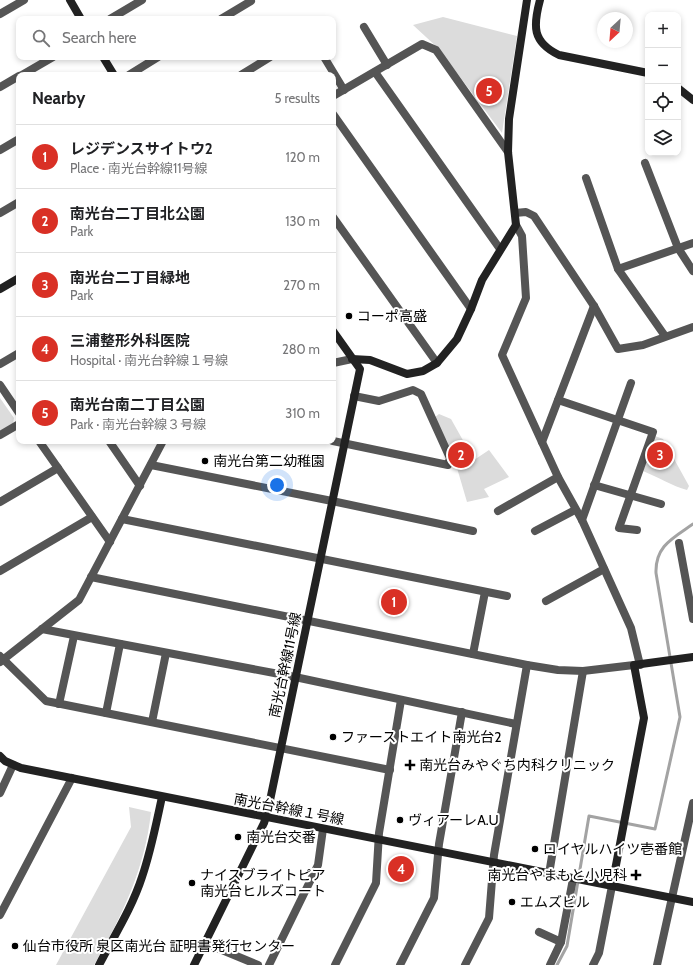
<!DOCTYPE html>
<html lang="en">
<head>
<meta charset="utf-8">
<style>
  body { margin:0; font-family:Cabin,"Noto Sans JP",sans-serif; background:#f2f2f2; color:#202124 }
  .controls { position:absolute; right:12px; top:12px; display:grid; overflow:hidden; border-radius:8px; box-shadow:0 2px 6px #0003 }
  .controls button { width:36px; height:36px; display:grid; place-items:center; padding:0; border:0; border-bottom:1px solid #e0e0e0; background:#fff; color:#202124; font:20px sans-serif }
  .compass { position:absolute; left:597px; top:12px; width:36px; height:36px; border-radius:50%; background:#fff; box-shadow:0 2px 6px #0003; rotate:206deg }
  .you { position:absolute; left:277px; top:485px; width:14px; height:14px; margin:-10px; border:3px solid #fff; border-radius:50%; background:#1a73e8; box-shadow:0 0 0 6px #1a73e833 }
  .badge { display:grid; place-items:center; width:26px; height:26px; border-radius:50%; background:#d93025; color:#fff; font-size:13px; font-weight:700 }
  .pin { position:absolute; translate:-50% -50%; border:2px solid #fff; box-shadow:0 1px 4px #0006 }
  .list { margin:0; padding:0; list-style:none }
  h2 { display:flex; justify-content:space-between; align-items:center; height:52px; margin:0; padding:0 16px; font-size:17px }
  h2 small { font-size:13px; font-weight:400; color:#757577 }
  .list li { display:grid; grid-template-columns:26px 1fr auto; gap:12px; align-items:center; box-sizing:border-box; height:64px; padding:0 16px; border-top:1px solid #e0e0e0 }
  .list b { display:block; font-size:15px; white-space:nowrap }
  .list p { margin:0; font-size:13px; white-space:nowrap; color:#757577 }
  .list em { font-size:13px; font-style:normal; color:#757577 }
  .icon { flex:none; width:22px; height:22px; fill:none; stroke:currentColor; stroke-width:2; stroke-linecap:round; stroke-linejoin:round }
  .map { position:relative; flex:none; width:693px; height:965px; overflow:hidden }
  .search { position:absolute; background:#fff; box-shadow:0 2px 6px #0003; left:16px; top:16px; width:320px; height:44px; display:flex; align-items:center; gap:10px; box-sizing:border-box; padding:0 14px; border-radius:8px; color:#757577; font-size:15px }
  .panel { position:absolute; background:#fff; box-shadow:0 2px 6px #0003; left:16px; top:72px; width:320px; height:372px; border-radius:8px }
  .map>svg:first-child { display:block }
</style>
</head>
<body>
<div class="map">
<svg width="693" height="965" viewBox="0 0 693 965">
  <rect width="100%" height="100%" fill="#fff"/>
  <g fill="#dcdcdc">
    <polygon points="443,17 517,36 502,133 439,49 413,25"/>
    <polygon points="0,398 14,418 13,424 0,432"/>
    <polygon points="439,414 451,419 474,460 489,450 509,477 484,489 489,497 467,502 457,468 434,418"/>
    <path d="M655,436L663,439L689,486L687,490C672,486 658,477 643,471Z"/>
    <path d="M129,807L151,812C145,869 122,916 94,965H56L131,827Z"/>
  </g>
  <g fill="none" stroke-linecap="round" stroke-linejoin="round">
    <path stroke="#a3a3a3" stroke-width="3" d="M557,965L567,946L589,816L655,829L680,717L656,573C655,546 673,538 693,524"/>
    <g stroke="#555" stroke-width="8">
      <polyline points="0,14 24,0"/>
      <polyline points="110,19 142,0"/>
      <polyline points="221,19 251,1"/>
      <polyline points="364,27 387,65"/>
      <polyline points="324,57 344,90"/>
      <polyline points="375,72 500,249"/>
      <polyline points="22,75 53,57"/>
      <polyline points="129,75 158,57"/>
      <polyline points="241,75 270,57"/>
      <polyline points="0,87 19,76"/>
      <polyline points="333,96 422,44 436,50 508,152"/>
      <polyline points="333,114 471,309"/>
      <polyline points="0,150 19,139"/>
      <polyline points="645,163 678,248 693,271"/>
      <polyline points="586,178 618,269 665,336"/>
      <polyline points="0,213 19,202"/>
      <polyline points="515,213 526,212 534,216 594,306 618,349 643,345 693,327"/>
      <polyline points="333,217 437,363"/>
      <polyline points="516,225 522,236 526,298 502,355 558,477 582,520 631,628 640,665"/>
      <polyline points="618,269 693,243"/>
      <polyline points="333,363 352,359"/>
      <polyline points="0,364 19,353"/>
      <polyline points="0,385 19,413"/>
      <polyline points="558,400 653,432 619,528 637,530"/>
      <polyline points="0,435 19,424"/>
      <polyline points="39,441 110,542"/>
      <polyline points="109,441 140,486"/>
      <polyline points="333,441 448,465 450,458 421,394 413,390 379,401 354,396"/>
      <polyline points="542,442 594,306"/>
      <polyline points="151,465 332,501 473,531"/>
      <polyline points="594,485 661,504"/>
      <polyline points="0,502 58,468"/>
      <polyline points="498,511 558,477"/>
      <polyline points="122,519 507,596"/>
      <polyline points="582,520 631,383"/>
      <polyline points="535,531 575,510"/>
      <polyline points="679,543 693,619"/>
      <polyline points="0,571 92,517"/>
      <polyline points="91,577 527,665 558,670 583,671 634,665"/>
      <polyline points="546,601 604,569"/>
      <polyline points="42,629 295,677 516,724"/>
      <polyline points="473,654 485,592"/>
      <polyline points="0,656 46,701 390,770"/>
      <polyline points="0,662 79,600 163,441"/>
      <polyline points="59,704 74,636"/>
      <polyline points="106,713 120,644"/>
      <polyline points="152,722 166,653"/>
      <polyline points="0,793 13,765"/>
      <polyline points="549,874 583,671"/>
      <polyline points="0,915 72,778"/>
      <polyline points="539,932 561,942"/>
      <polyline points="205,943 258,965"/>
      <polyline points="269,965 318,865 323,829"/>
      <polyline points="335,965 376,883 379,833 401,700"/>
      <polyline points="400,965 434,898 439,844 462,712"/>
      <polyline points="465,965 489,918 494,855 527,665"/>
      <polyline points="550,965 561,942 573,879"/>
      <polyline points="593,965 599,953 612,886"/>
      <polyline points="657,965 693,803"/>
    </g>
    <g stroke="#222" stroke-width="8">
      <polyline points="70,0 81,19"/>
      <path d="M540,0C533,26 532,42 559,55L648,73"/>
      <polyline points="103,57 114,75"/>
      <polyline points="678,88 693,100"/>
      <polyline points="0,289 19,278"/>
      <polyline points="352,359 370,360 407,374 423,371 437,363 457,339 471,309 482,280 516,225 508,152 509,119 527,0"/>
      <polyline points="0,756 5,761 21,768 693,902"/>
      <polyline points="612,886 644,718 634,665 693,657"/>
      <path d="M99,965C114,936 132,908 142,877C151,851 156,824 162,797"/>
      <polyline points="194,965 264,823 268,810 360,369 333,331"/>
    </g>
  </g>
  <g fill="#000" stroke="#fff" stroke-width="1.5">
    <circle cx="349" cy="316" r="4"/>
    <circle cx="205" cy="461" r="4"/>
    <circle cx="333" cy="737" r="4"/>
    <path d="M408 759h4v4h4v4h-4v4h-4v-4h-4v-4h4z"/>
    <circle cx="400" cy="820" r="4"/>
    <circle cx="238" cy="837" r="4"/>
    <circle cx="535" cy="849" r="4"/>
    <path d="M634 869h4v4h4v4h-4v4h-4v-4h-4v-4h4z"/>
    <circle cx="192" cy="883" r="4"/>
    <circle cx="512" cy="902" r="4"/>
    <circle cx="15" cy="946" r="4"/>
  </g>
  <g text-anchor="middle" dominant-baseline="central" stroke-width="4" stroke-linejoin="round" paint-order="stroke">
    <g font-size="14" fill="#000" stroke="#fff" text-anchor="start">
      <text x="357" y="316">コーポ高盛</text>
      <text x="213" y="461">南光台第二幼稚園</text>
      <text x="341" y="737">ファーストエイト南光台2</text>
      <text x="419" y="765">南光台みやぐち内科クリニック</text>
      <text x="408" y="820">ヴィアーレA.U</text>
      <text x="246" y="837">南光台交番</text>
      <text x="543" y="849">ロイヤルハイツ壱番館</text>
      <text x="200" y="875">ナイスブライトピア<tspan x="200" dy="16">南光台ヒルズコート</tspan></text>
      <text x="627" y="875" text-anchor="end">南光台やまもと小児科</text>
      <text x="520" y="902">エムズビル</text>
      <text x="23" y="946">仙台市役所 泉区南光台 証明書発行センター</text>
    </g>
    <g font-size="14" fill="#000" stroke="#fff">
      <text transform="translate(285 665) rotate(-78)">南光台幹線11号線</text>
      <text transform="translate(289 809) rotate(11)">南光台幹線１号線</text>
    </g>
  </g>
</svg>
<div class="controls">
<button>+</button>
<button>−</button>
<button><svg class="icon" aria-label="locate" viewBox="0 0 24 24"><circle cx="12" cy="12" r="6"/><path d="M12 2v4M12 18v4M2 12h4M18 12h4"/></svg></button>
<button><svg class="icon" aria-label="layers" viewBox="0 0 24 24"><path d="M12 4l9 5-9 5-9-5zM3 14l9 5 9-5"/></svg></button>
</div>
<svg class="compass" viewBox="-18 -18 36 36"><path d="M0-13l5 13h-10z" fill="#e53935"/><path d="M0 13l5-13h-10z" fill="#757577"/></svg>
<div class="you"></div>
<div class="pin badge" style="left:394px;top:602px">1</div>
<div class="pin badge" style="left:461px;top:455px">2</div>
<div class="pin badge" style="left:660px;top:455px">3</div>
<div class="pin badge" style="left:401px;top:869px">4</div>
<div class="pin badge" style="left:489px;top:91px">5</div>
<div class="search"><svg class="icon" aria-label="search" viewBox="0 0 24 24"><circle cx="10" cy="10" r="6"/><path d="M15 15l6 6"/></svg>Search here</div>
<section class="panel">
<h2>Nearby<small>5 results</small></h2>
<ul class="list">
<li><span class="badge">1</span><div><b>レジデンスサイトウ2</b><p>Place · 南光台幹線11号線</p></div><em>120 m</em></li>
<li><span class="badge">2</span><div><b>南光台二丁目北公園</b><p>Park</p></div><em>130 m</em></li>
<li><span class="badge">3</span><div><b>南光台二丁目緑地</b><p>Park</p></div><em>270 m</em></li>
<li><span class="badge">4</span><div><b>三浦整形外科医院</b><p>Hospital · 南光台幹線１号線</p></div><em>280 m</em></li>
<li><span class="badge">5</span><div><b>南光台南二丁目公園</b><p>Park · 南光台幹線３号線</p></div><em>310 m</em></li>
</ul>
</section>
</div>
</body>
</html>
